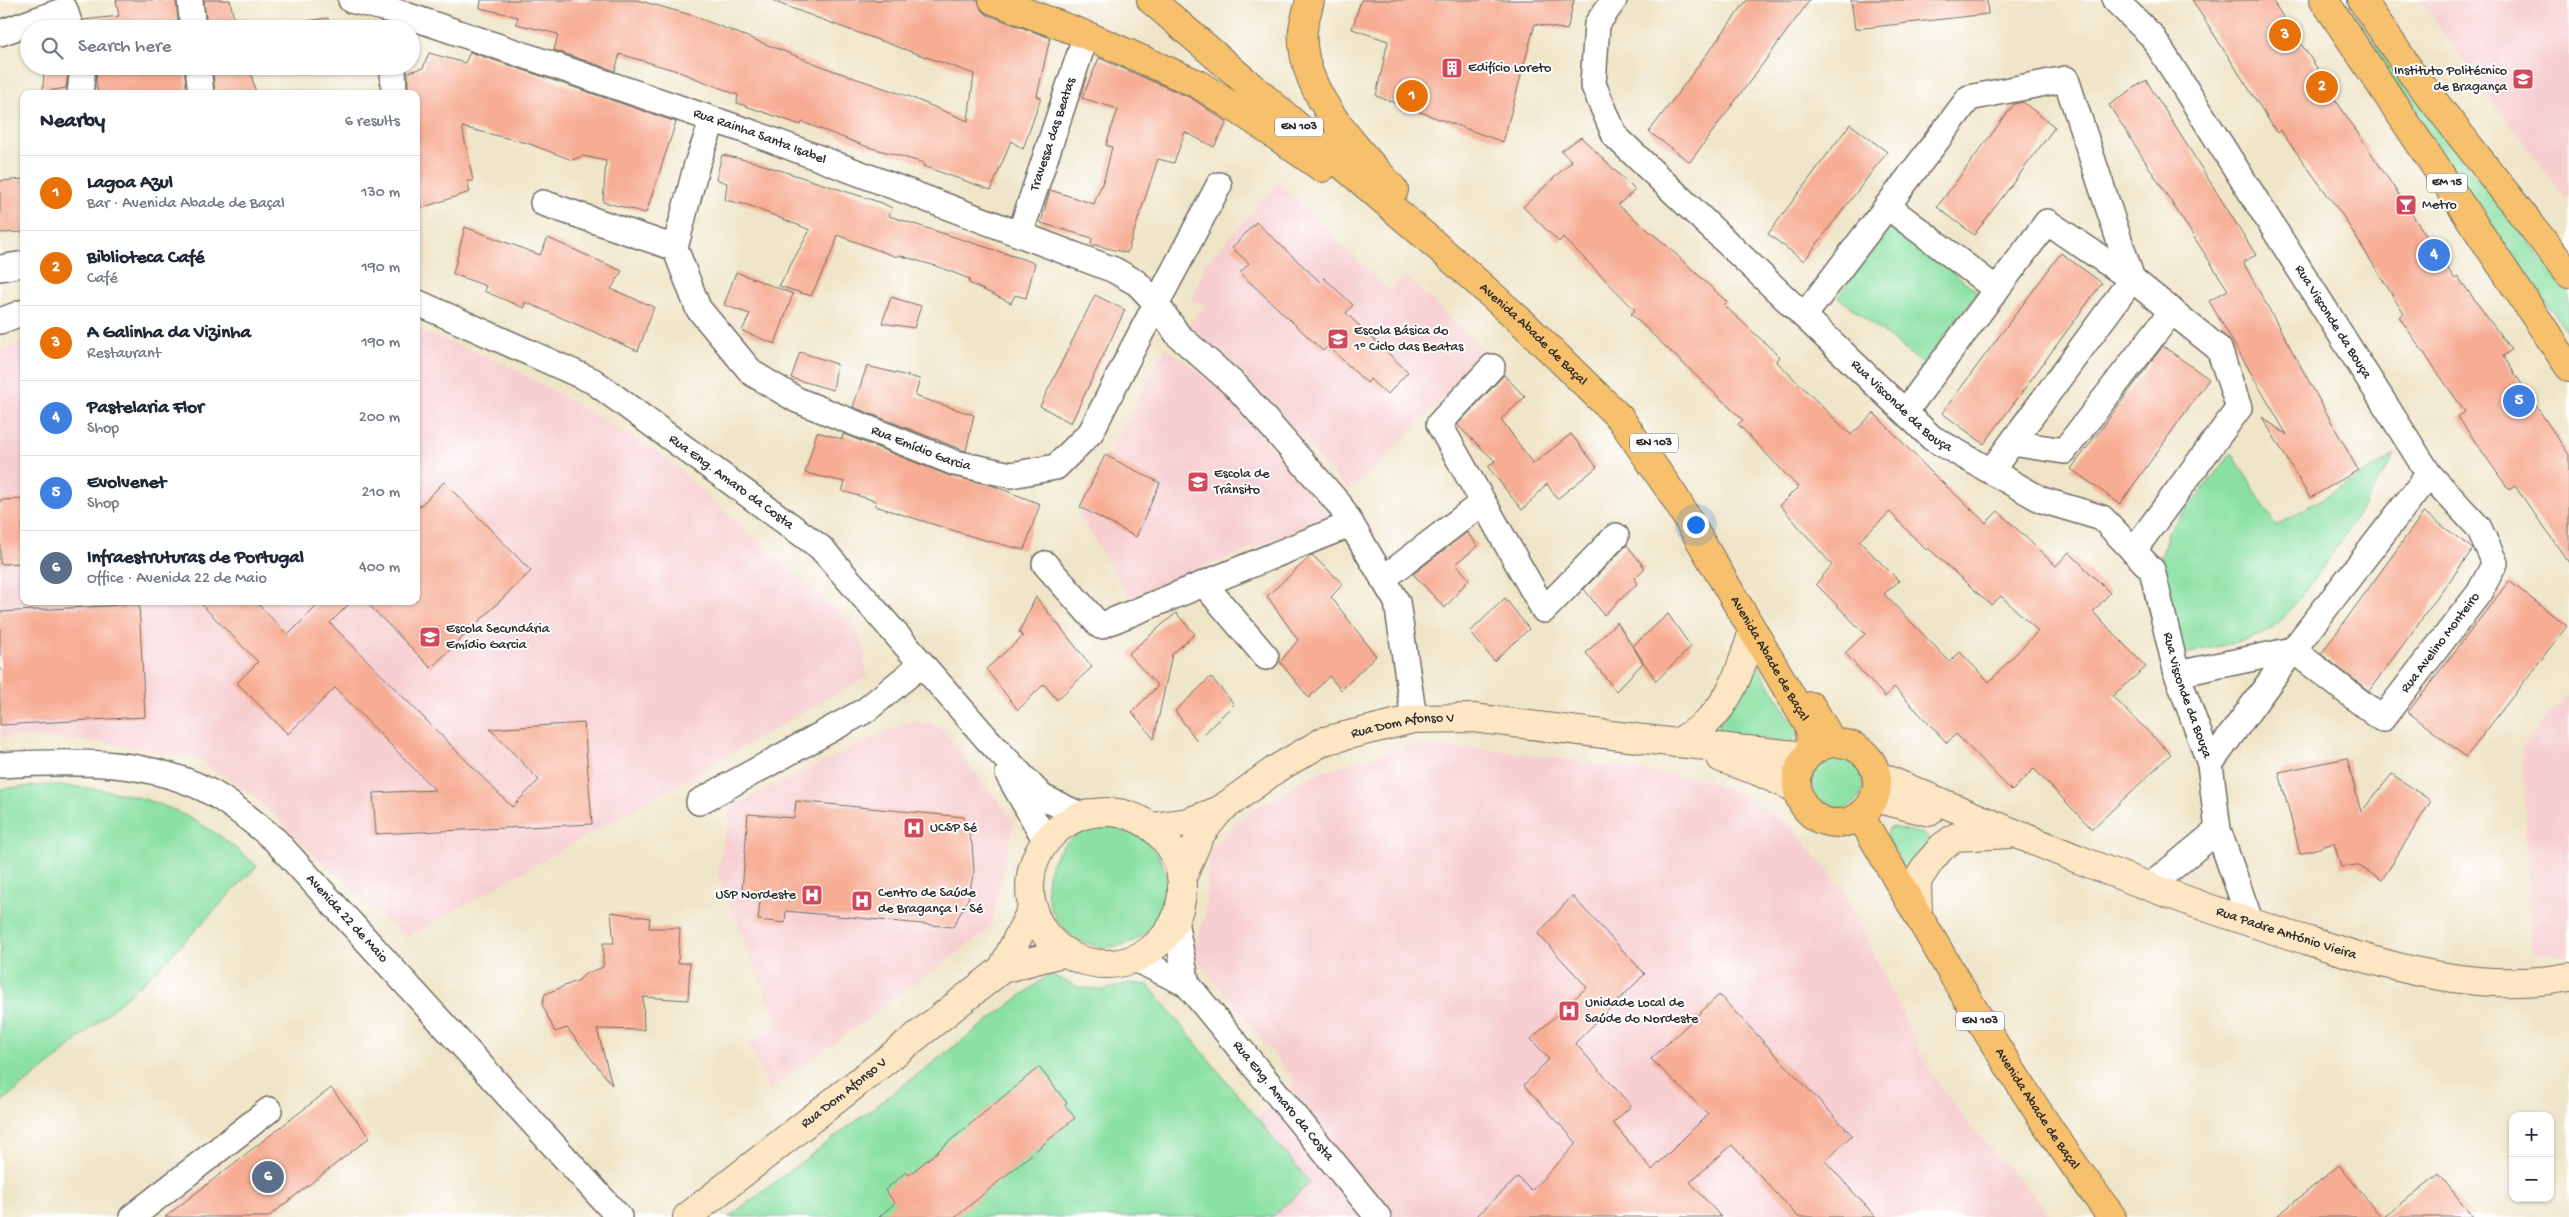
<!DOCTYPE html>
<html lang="en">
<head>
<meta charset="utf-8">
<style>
  body { margin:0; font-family:"Gochi Hand",sans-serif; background:#f2f2f3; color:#1f2937 }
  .controls { position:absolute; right:15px; bottom:15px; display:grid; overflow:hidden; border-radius:10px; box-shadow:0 1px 4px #0004 }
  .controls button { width:45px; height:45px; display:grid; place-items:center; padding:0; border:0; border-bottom:1px solid #e0e1e3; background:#fff; color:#1f2937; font:25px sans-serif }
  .you { position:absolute; left:1695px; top:524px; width:18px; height:18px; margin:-12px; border:4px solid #fff; border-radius:50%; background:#1a73e8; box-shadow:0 0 0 8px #1a73e833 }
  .badge { display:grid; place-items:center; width:32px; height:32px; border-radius:50%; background:#0f766e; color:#fff; font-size:16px; font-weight:700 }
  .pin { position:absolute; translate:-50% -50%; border:2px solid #fff; box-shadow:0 1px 5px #0006 }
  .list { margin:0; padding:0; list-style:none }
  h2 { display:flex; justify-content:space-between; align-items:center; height:65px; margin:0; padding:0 20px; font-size:21px }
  h2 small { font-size:16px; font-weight:400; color:#747a83 }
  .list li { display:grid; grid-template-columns:32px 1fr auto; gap:15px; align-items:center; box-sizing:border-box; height:75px; padding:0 20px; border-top:1px solid #e0e1e3 }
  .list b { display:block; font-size:19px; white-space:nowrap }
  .list p { margin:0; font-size:16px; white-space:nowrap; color:#747a83 }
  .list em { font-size:16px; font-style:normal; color:#747a83 }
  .icon { flex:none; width:28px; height:28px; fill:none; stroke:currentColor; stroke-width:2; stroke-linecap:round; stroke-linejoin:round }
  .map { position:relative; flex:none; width:2569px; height:1217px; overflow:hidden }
  .search { position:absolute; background:#fff; box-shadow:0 1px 4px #0004; left:20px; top:20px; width:400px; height:55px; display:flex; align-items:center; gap:12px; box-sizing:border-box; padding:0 18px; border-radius:28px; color:#747a83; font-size:19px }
  .panel { position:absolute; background:#fff; box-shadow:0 1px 4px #0004; left:20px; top:90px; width:400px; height:515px; border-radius:10px }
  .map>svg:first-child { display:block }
</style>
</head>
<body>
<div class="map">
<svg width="2569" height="1217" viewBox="0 0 2569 1217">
  <rect width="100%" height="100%" fill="#fff"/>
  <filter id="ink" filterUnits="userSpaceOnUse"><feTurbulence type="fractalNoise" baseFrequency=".02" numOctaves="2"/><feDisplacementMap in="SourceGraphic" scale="10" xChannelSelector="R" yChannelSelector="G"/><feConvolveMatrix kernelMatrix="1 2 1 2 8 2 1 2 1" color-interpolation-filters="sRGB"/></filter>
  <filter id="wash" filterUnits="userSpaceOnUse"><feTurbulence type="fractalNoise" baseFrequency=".0096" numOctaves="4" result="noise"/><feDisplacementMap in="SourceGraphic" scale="20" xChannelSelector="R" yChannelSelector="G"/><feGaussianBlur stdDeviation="1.12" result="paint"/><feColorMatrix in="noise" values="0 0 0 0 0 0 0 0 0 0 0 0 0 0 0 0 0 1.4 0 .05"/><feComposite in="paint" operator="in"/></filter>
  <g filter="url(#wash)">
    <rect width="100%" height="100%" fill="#efe5c8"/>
    <g fill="#f7cfd1">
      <polygon points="2420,0 2569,0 2569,202 2535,159"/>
      <polygon points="1279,183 1390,292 1406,276 1487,354 1350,492 1257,390 1188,325 1205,305 1192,301 1204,265"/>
      <polygon points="416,329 512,367 659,453 855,627 864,647 867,676 407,938 305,846 257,798 198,759 107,743 16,736 0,737 0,350 24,342 24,601 416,601"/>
      <polygon points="1165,347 1221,389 1330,517 1129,597 1079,514"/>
      <polygon points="2569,693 2569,955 2532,955 2522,748"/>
      <polygon points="914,721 934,724 941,729 1014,821 990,929 769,1090 749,1045 778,1024 717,873 732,806 904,723"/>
      <polygon points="1407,746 1488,749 1698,778 1746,797 1790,825 1843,889 1927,1067 1969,1125 2053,1217 1272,1217 1310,1183 1257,1117 1296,1082 1193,955 1205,915 1209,850 1249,812 1316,774"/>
    </g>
    <g fill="#8be1a4" stroke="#5b8668">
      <path d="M2338,0H2345C2415,101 2490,197 2569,291V335L2462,183Z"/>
      <polygon points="1892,226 1978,292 1923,364 1838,297"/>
      <path d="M2232,453L2276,526L2395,455C2373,491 2295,621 2262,634C2237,644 2207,648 2181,655L2159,565L2168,532Z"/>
      <polygon points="1756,662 1798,733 1791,742 1718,734 1716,731"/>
      <circle cx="1837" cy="784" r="26"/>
      <path d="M44,785C133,788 190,806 257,866L163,964L53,1062L0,1103V789Z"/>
      <polygon points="1893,827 1923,834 1933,843 1906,873 1886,835 1889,828"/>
      <circle cx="1107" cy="887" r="60"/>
      <polygon points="1050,974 1078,987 1104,990 1129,983 1148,985 1310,1183 1272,1217 729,1217"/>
    </g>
    <g id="blocks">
      <g fill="#f7ad94" fill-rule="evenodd">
        <polygon points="116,0 176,0 179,29 85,29 83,20 119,16"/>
        <polygon points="204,0 230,0 234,20 246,18 247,29 207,29"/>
        <polygon points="481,0 637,0 691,15 837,72 910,97 968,121 974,74 842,27 775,2 775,0 978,0 981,10 988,15 1050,38 1037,96 1041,98 1023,149 1011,141 991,190 923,166 924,163 865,146 802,122 801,125 737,103 738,95 677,71 620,54 615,71 554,50 558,34 516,24 518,17 480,8"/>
        <polygon points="1361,0 1574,0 1567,30 1535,24 1503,142 1376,96 1388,41 1352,29"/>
        <polygon points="1747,0 1810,0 1690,162 1649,132"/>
        <polygon points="1851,0 1987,0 1988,14 1855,29"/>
        <polygon points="2192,0 2272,0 2331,89 2329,90 2455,279 2458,277 2511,350 2503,356 2569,455 2569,563 2515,486 2509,490 2458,417 2465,412 2399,317 2404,314 2343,216 2280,130 2277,133"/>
        <polygon points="328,18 330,29 251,29"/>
        <polygon points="470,52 676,122 646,213 603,202 606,161 583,156 572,160 527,143 462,127 473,181 467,181 470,192 421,208 416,173 416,94 408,94 408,72 423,68 429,53 465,63"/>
        <polygon points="1099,58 1191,98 1227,122 1214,147 1185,132 1174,163 1158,159 1127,253 1091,244 1092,238 1041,223 1050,190 1094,204 1105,176 1112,147 1106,145 1118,109 1082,98"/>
        <polygon points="44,66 69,66 66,88 43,92"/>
        <polygon points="97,66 184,66 187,94 98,94 96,84"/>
        <polygon points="212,66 335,66 335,68 251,73 256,94 215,94"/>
        <polygon points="2146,80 2256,255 2243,262 2358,470 2310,498 2262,417 2287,435 2209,301 2228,290 2109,105"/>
        <polygon points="2023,102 2055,127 1974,235 1937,207 2014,104"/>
        <polygon points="1850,124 1887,152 1804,261 1768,234"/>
        <path d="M1581,137L1635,190L1618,205L1666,245L1727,302L1724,305L1780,357L1776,361L1851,435L1874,413L1930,471L1986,523L1998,511L2056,566L2069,552L2110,593L2093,612L2146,667L2112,696L2171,754L2092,829L2034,769L2012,791L1956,734L1947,743L1894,687L1885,697L1845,653L1865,634L1816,584L1832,565L1780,505L1798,487L1738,424L1743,420L1631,314L1635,310L1563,237L1559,242L1523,207L1572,161L1561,151ZM1890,512L1926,550L1928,548L1991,605L2001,596L2038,631L1989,682L1960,652L1950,662L1884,594L1899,581L1859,541Z"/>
        <polygon points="722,155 751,161 882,203 892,208 889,216 1035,263 1026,298 1015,295 1011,303 969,283 970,279 936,266 898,255 897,257 837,235 835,246 811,296 779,286 810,230 748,205 725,200 727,183 716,179"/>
        <polygon points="24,179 24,232 0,233 0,181"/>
        <polygon points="1256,222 1320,282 1324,278 1353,305 1346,313 1408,372 1387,395 1370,379 1367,383 1328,346 1323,351 1240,273 1249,263 1232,248"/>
        <polygon points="465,227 540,255 548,238 622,271 611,289 654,307 638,351 525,302 524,308 484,291 486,286 453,274"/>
        <polygon points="2061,253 2102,283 1984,444 1942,413"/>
        <polygon points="736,272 793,294 775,344 742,331 750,314 724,305"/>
        <polygon points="1095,295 1125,310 1071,423 1040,406"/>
        <polygon points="891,297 921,306 914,328 882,323"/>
        <polygon points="2163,346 2209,379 2120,504 2071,469"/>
        <polygon points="800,352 837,364 833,390 791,378"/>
        <polygon points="867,366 920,379 915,396 974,415 966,451 853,407"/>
        <polygon points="1504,375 1525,397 1501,419 1533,464 1571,434 1597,467 1557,499 1547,484 1522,510 1488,467 1495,461 1457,425"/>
        <polygon points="817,432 842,439 843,434 950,476 991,485 1040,504 1024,550 977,538 875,506 876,501 842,491 845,482 805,473"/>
        <polygon points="1105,455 1160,483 1136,537 1080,507"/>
        <polygon points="444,482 531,571 431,668 365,601 416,601 416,510"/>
        <polygon points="24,499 24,563 0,564 0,500"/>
        <polygon points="2424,512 2473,549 2369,691 2321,654"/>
        <polygon points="1467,532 1478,546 1456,564 1469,579 1445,608 1413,574"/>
        <polygon points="1627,545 1645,568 1634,579 1637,584 1604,615 1584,589"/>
        <polygon points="1312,555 1343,584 1331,597 1376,656 1341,690 1329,676 1309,698 1280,662 1298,640 1267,596"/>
        <polygon points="2509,581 2567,626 2466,757 2408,712"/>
        <polygon points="1036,597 1092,667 1057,700 1044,684 1018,710 986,669 1023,636 1019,632"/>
        <polygon points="1505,598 1529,629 1494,661 1470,632"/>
        <polygon points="198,601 255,601 288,635 322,601 352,601 330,623 512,807 539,780 490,729 584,723 592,824 376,834 373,793 435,790 335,688 288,734 237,683 258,662"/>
        <polygon points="139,604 145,717 0,725 0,612"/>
        <polygon points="1176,613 1195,634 1172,654 1154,739 1132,712 1158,686 1128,654"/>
        <polygon points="1668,614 1691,647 1656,681 1633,646"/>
        <polygon points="1617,622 1643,663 1616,691 1586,653"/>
        <polygon points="1211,677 1234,704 1197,741 1175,711"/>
        <polygon points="2347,758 2361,812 2392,774 2431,801 2382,880 2357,865 2341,867 2334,843 2300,854 2279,772"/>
        <polygon points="796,801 964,817 972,844 974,871 968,899 953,927 786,911 785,923 758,920 761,892 742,891 748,814 794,818"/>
        <polygon points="1572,896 1645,974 1575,1043 1631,1106 1613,1123 1652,1170 1708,1114 1651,1059 1719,995 1852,1135 1825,1161 1876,1217 1798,1217 1732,1145 1690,1182 1721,1217 1476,1217 1518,1177 1531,1191 1577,1143 1524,1085 1549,1059 1531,1039 1587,987 1538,934"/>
        <polygon points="611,912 650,918 649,928 680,928 678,963 690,963 688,1000 643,997 644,1030 597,1029 612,1085 567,1028 555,1032 542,1004 545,994 579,980 585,974 603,967 603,943 614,943"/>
        <polygon points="1039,1067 1067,1103 1065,1105 1075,1118 956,1217 879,1217 895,1203 885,1190 906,1172 909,1175"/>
        <polygon points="331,1088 370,1137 268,1217 165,1217"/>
        <polygon points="2339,1165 2381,1217 2276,1217"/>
        <polygon points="2439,1174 2473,1217 2384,1217"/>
      </g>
    </g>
  </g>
  <g filter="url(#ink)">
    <use href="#blocks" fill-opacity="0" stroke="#706c62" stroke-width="1"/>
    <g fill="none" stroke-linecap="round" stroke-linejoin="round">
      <g stroke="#706c62" stroke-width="28">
        <g id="street">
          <polyline points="190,0 193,29"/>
          <path id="s1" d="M351,0L391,10L753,133L1114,270L1137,283L1156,303L1178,335L1237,387L1339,504L1397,602L1414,719"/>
          <path id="s2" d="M1614,0L1597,24L1593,84L1615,136L1932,438L2042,500L2102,518L2152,570L2177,674L2210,764L2218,830L2251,923"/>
          <path id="s3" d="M2115,0L2152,36L2429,474L2479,528L2495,563L2479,593L2382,719L2293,650L2177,674"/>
          <polyline points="0,33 65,10 71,29"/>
          <polyline points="198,66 201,94"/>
          <polyline points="393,66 394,94"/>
          <polyline points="80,94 83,66"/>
          <path id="s4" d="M713,120L697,164L675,248L698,308L752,373L797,400L955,463L1011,475L1056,467L1091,432L1132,350L1219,185"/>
          <polyline points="543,203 675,248"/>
          <polyline points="1887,206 1996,289"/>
          <path id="s5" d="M1020,234L1086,35"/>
          <polyline points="0,268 24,264"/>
          <path id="s6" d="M416,302L593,381L821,548L988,740L1042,797L1082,816"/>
          <polyline points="1804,316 1969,98 2066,79 2132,279 1991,471"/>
          <polyline points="0,321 24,312"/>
          <polyline points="1492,367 1439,424 1544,610 1616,536"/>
          <polyline points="1905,412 2047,222 2132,279 2219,349 2239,408 2133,551"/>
          <polyline points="2012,443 2064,451 2172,311"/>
          <polyline points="1045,564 1100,626 1351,524"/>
          <polyline points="1383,579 1482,503"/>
          <polyline points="1204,584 1266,657"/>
          <polyline points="2210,764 2293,650 2429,474"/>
          <path id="s7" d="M0,765C70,761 150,758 214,794C236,807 256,824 275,840L619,1217"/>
          <polyline points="1008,774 1046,841"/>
          <polyline points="699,802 866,710 922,664"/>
          <polyline points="2149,887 2218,830"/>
          <polyline points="1175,921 1187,984"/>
          <path id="s8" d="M1135,959L1187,984L1378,1217"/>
          <polyline points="132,1217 269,1110"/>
        </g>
      </g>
      <g stroke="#706c62" stroke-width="30">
        <g id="secondary">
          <path d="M1677,743C1686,737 1698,731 1706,723C1733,699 1742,664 1753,631"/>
          <polyline points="1721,758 1757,771 1797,789"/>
          <path id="s9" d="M1877,775C2015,834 2153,893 2296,937C2386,965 2474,995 2569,977"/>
          <polyline points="1875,798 1929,812"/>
          <circle cx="1106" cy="888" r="76"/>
          <path id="s10" d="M1152,827L1188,822L1220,810L1276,769L1324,741L1414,719L1473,718L1677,743L1807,756"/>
          <polyline points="1182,878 1200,835 1220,810"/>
          <polyline points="1918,914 1917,881 1930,861 1942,847 1956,837 2009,834"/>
          <polyline points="1002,969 1033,907"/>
          <path id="s11" d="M687,1217L1002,969L1066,952"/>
        </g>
      </g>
      <g stroke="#706c62" stroke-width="30">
        <g id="primary">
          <polyline points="993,0 1086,35 1198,84 1255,121 1322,168"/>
          <path id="s12" d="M1151,0L1447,255L1525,325L1620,418L1674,496L1810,728L1811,752"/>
          <path d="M1310,0C1308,10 1304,20 1303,30C1298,91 1357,148 1394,190"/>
          <polyline points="2324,0 2569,367"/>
          <polyline points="2362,0 2411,72 2569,274"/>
          <polyline points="1811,706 1833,743"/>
          <circle cx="1837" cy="783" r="40"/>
          <path id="s13" d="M1861,817C1940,953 2017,1091 2112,1217"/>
        </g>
      </g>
      <use href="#street" stroke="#fff" stroke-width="25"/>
      <use href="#secondary" stroke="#fce6c4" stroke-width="28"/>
      <use href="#primary" stroke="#f7c06c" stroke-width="28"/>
    </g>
  </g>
  <defs>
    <g id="building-square" transform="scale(1.125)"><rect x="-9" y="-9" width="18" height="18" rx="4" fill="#d1495b" stroke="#fff"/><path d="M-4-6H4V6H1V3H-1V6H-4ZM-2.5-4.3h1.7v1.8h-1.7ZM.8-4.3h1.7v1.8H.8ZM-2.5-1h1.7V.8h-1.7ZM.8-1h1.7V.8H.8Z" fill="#fff"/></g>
    <g id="university-square" transform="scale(1.125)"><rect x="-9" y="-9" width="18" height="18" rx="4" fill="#d1495b" stroke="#fff"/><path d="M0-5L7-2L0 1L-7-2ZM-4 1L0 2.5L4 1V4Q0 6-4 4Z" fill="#fff"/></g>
    <g id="bar-square" transform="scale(1.125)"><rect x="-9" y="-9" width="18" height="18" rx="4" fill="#d1495b" stroke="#fff"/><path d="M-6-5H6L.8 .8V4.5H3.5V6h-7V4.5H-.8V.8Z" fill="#fff"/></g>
    <g id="school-square" transform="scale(1.125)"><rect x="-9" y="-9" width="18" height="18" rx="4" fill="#d1495b" stroke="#fff"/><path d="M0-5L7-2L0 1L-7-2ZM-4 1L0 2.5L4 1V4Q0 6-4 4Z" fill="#fff"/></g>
    <g id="hospital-square" transform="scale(1.125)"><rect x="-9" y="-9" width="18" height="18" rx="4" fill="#d1495b" stroke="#fff"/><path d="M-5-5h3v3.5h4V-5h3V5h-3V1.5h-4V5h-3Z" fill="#fff"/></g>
  </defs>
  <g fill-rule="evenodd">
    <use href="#building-square" x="1452" y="68"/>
    <use href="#university-square" x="2523" y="79"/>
    <use href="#bar-square" x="2406" y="205"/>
    <use href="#school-square" x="1338" y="339"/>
    <use href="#school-square" x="1198" y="482"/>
    <use href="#school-square" x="430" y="637"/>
    <use href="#hospital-square" x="914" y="828"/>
    <use href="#hospital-square" x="812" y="895"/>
    <use href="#hospital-square" x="862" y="901"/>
    <use href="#hospital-square" x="1569" y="1011"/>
  </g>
  <g text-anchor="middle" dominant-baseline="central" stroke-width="4" stroke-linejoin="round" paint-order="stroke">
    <g fill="#fff" stroke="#6b6b6b" stroke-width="1">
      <rect x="1275" y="117.5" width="48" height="19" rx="4"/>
      <rect x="2427" y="173.5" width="40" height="19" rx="4"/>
      <rect x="1630" y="433.5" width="48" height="19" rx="4"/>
      <rect x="1956" y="1011.5" width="48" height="19" rx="4"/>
    </g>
    <g font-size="12" font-weight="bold" fill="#2b2b2b">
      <text x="1299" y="127">EN 103</text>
      <text x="2447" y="183">EM 15</text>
      <text x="1654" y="443">EN 103</text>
      <text x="1980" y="1021">EN 103</text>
    </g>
    <g font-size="14" fill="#2b2b2b" stroke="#fff" text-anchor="start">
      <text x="1468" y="68">Edifício Loreto</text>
      <text x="2507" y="71" text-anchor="end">Instituto Politécnico<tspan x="2507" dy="16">de Bragança</tspan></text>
      <text x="2422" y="205">Metro</text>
      <text x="1354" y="331">Escola Básica do<tspan x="1354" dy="16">1º Ciclo das Beatas</tspan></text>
      <text x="1214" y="474">Escola de<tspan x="1214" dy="16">Trânsito</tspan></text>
      <text x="446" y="629">Escola Secundária<tspan x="446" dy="16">Emídio Garcia</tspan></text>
      <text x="930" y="828">UCSP Sé</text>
      <text x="878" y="893">Centro de Saúde<tspan x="878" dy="16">de Bragança I - Sé</tspan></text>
      <text x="796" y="895" text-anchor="end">USP Nordeste</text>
      <text x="1585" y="1003">Unidade Local de<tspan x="1585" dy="16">Saúde do Nordeste</tspan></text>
    </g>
    <g font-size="14" fill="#2b2b2b" stroke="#fff">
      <text stroke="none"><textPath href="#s5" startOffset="105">Travessa das Beatas</textPath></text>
      <text stroke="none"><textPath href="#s1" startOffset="431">Rua Rainha Santa Isabel</textPath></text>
      <text stroke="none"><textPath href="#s3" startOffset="390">Rua Visconde da Bouça</textPath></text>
      <text stroke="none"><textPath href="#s12" startOffset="508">Avenida Abade de Baçal</textPath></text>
      <text stroke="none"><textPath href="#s2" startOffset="540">Rua Visconde da Bouça</textPath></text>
      <text stroke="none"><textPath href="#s4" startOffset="468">Rua Emídio Garcia</textPath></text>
      <text stroke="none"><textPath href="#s6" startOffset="365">Rua Eng. Amaro da Costa</textPath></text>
      <text transform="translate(2441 643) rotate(-53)">Rua Avelino Monteiro</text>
      <text stroke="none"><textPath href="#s12" startOffset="912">Avenida Abade de Baçal</textPath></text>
      <text stroke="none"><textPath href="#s2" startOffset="975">Rua Visconde da Bouça</textPath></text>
      <text stroke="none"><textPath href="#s10" startOffset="276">Rua Dom Afonso V</textPath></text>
      <text stroke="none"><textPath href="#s7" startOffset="402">Avenida 22 de Maio</textPath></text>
      <text stroke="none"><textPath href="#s9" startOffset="439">Rua Padre António Vieira</textPath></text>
      <text stroke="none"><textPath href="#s11" startOffset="200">Rua Dom Afonso V</textPath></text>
      <text stroke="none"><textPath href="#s8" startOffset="209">Rua Eng. Amaro da Costa</textPath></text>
      <text stroke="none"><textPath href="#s13" startOffset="341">Avenida Abade de Baçal</textPath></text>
    </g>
  </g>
</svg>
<div class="controls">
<button>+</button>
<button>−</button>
</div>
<div class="you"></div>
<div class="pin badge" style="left:1412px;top:96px;background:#e8710a">1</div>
<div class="pin badge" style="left:2322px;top:87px;background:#e8710a">2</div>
<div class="pin badge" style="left:2285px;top:35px;background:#e8710a">3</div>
<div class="pin badge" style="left:2434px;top:255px;background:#3f7fe0">4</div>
<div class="pin badge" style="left:2519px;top:401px;background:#3f7fe0">5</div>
<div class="pin badge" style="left:268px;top:1177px;background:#5c6f8a">6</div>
<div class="search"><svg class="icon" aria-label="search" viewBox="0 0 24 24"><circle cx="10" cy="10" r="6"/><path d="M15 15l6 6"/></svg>Search here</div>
<section class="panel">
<h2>Nearby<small>6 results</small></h2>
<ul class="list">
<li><span class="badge" style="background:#e8710a">1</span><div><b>Lagoa Azul</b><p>Bar · Avenida Abade de Baçal</p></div><em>130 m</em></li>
<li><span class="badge" style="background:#e8710a">2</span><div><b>Biblioteca Café</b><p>Café</p></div><em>190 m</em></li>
<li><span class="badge" style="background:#e8710a">3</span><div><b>A Galinha da Vizinha</b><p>Restaurant</p></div><em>190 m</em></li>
<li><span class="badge" style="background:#3f7fe0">4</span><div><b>Pastelaria Flor</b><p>Shop</p></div><em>200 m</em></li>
<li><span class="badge" style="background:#3f7fe0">5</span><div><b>Evolvenet</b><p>Shop</p></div><em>210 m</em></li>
<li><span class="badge" style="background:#5c6f8a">6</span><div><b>Infraestruturas de Portugal</b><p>Office · Avenida 22 de Maio</p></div><em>400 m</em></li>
</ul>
</section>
</div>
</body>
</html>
